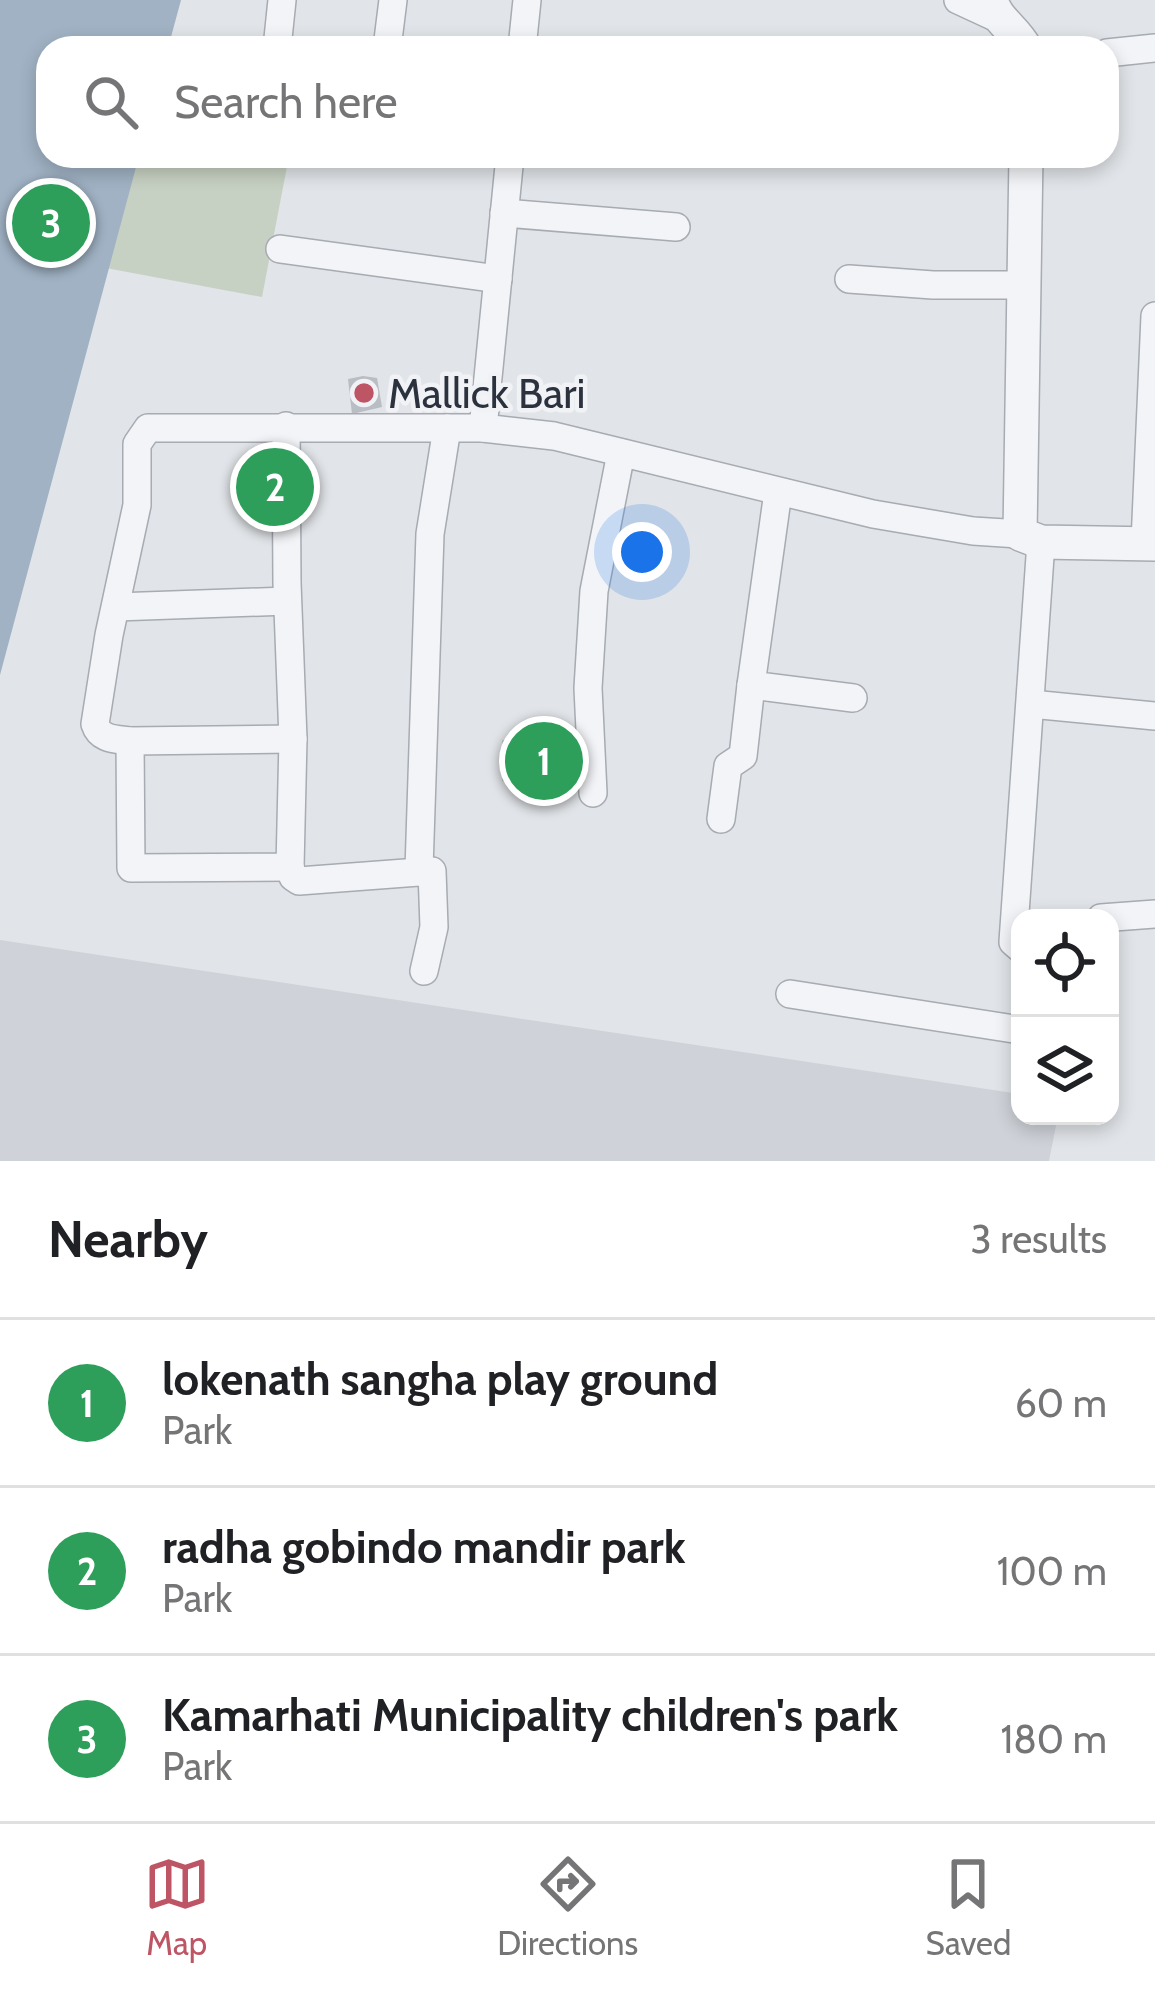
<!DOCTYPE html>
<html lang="en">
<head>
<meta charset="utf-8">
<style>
  body { margin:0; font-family:Cabin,sans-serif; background:#f2f2f2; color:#202124 }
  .controls { position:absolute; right:36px; bottom:36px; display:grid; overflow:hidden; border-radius:24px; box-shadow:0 6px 18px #0003 }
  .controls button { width:108px; height:108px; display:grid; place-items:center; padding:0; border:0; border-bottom:3px solid #e0e0e0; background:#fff; color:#202124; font:60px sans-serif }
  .you { position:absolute; left:642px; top:552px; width:42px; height:42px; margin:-30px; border:9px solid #fff; border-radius:50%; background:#1a73e8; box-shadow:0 0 0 18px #1a73e833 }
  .badge { display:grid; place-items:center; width:78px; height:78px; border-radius:50%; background:#be5565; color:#fff; font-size:39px; font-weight:700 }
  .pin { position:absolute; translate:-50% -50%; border:6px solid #fff; box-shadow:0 3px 12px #0006 }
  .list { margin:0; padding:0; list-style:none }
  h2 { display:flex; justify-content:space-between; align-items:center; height:156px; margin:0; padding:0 48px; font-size:51px }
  h2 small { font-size:39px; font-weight:400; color:#757577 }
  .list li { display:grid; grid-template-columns:78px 1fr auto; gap:36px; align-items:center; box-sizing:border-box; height:168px; padding:0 48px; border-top:3px solid #e0e0e0 }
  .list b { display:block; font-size:45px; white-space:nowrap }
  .list p { margin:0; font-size:39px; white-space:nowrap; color:#757577 }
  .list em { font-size:39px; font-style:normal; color:#757577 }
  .icon { flex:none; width:66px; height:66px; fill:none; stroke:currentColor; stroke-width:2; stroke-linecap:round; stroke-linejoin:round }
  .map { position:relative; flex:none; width:1155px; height:1161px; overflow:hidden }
  .search { position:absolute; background:#fff; box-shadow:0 6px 18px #0003; left:36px; right:36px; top:36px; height:132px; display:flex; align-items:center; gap:30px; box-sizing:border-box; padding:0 42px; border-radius:36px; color:#757577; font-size:45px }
  .sheet { height:660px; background:#fff }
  nav { display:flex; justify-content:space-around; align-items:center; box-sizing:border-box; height:168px; border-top:3px solid #e0e0e0; background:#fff; font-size:33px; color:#757577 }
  nav a { display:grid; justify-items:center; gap:6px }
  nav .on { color:#be5565 }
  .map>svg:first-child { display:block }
</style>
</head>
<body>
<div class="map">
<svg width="1155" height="1161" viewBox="0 0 1155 1161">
  <rect width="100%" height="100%" fill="#e1e4e8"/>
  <polygon fill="#cfd3d9" points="0,940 1020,1094 1020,1116 1058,1116 1049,1161 0,1161"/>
  <g fill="#c7d1c3">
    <polygon points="48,156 289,156 262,297 79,263"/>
    <polygon points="502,740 586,740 588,786 502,781"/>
  </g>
  <polygon fill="#a0b2c4" points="0,0 181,0 168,48 48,48 48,156 139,156 0,675"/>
  <polygon fill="#b9bdc4" points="363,376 377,378 382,407 352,414 348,379"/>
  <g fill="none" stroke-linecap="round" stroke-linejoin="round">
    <g stroke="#a7abb2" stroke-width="30">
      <g id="minor">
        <polyline points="958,0 999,19"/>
        <polyline points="277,48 282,0"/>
        <polyline points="387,48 393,0"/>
        <polyline points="522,48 527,0"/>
        <polyline points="1107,53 1155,48"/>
        <polyline points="504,213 676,227"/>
        <polyline points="280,249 498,279"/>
        <polyline points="849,279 933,285 1025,285"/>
        <polyline points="483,428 510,156"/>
        <polyline points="778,492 751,685 853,698"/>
        <polyline points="1145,543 1155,316"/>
        <polyline points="116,607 287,601"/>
        <polyline points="1031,704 1155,716"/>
        <path d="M293,739L130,741C116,739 100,740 95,724L109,635L137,505V444L148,428H483L554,436L873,514L973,531L1020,534"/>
        <polyline points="130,741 131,868 290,867 293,739 287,583 286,426"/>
        <polyline points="593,793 588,688 594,591 621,453"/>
        <polyline points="721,819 728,766 743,756 751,685"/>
        <polyline points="290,867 293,877 299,881 432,871 434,927 424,971"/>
        <polyline points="419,869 430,534 447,428"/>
        <polyline points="1101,918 1155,914"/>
        <polyline points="1020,948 1013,942 1041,542"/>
        <polyline points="790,994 1020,1030"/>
      </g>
    </g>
    <g stroke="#a7abb2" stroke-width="36">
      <g id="tertiary">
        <path d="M991,0C997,21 1015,29 1025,48"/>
        <polyline points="1026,156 1020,534 1041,542 1155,544"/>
      </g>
    </g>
    <use href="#minor" stroke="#f3f4f7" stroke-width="27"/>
    <use href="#tertiary" stroke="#f3f4f7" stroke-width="33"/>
  </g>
  <circle fill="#be5565" stroke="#f0f2f6" stroke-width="4.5" cx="364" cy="393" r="12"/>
  <g text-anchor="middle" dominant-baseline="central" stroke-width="9" stroke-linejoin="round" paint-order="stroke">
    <g font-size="42" fill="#2b323e" stroke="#f0f2f6" text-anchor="start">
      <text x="388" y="393">Mallick Bari</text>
    </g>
  </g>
</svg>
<div class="controls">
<button><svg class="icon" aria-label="locate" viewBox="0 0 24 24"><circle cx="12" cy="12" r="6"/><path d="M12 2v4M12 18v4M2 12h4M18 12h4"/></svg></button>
<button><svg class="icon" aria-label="layers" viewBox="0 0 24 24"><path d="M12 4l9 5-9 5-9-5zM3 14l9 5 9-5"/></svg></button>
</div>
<div class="you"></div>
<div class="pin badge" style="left:544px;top:761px;background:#2e9e5b">1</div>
<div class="pin badge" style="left:275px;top:487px;background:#2e9e5b">2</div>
<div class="pin badge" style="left:51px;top:223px;background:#2e9e5b">3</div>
<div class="search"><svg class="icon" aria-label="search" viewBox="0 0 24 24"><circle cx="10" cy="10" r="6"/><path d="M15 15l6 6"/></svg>Search here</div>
</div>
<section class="sheet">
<h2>Nearby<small>3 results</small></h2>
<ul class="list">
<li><span class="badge" style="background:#2e9e5b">1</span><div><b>lokenath sangha play ground</b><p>Park</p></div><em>60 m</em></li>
<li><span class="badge" style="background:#2e9e5b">2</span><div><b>radha gobindo mandir park</b><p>Park</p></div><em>100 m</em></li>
<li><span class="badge" style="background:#2e9e5b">3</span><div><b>Kamarhati Municipality children's park</b><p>Park</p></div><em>180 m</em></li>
</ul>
</section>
<nav>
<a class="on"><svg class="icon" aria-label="map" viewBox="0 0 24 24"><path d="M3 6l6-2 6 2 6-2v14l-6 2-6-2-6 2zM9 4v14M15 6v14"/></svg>Map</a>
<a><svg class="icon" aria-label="directions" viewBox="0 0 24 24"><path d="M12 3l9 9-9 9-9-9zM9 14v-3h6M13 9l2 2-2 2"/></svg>Directions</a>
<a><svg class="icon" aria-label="saved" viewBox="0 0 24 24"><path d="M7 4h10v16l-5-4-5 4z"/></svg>Saved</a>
</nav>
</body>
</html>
